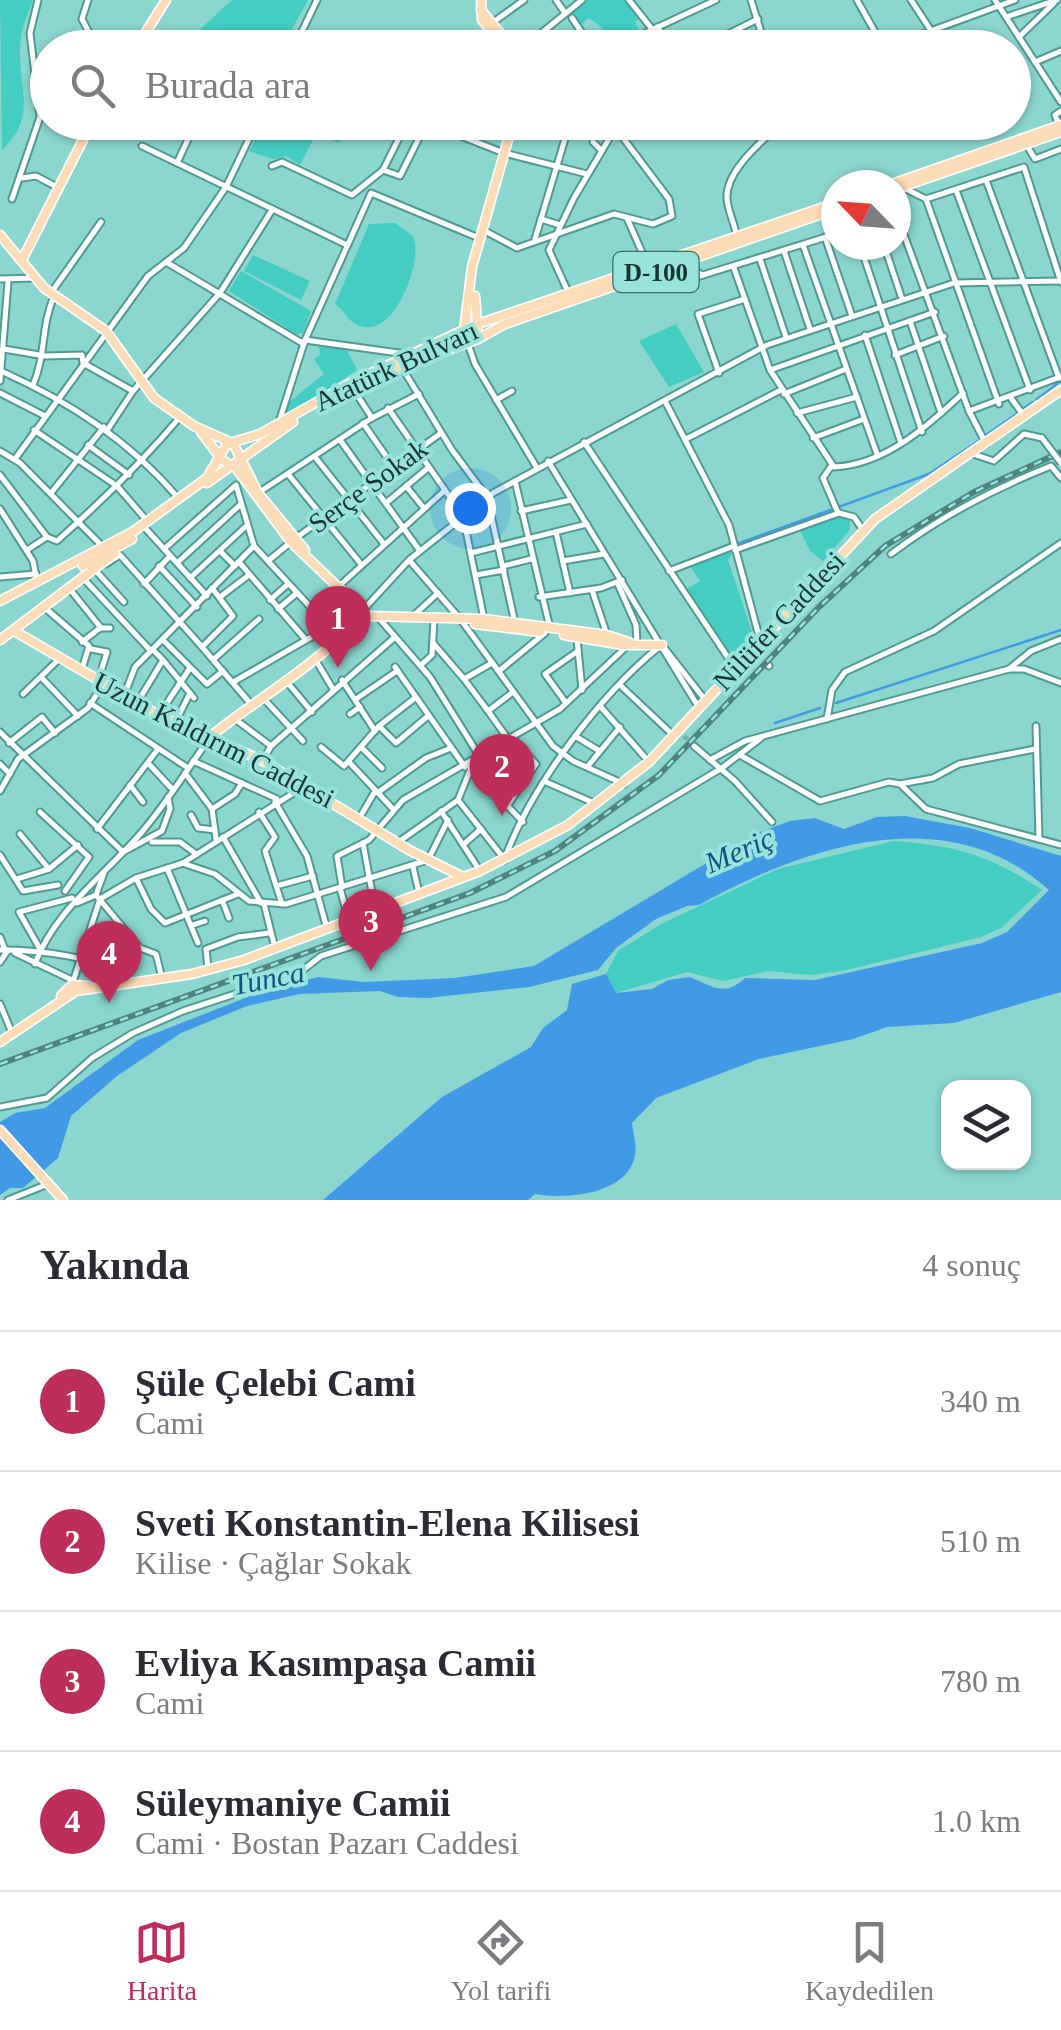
<!DOCTYPE html>
<html lang="tr">
<head>
<meta charset="utf-8">
<style>
  body { margin:0; font-family:Georgia,serif; background:#f7f7f7; color:#2b2b33 }
  .controls { position:absolute; right:30px; bottom:30px; display:grid; overflow:hidden; border-radius:20px; box-shadow:0 2px 8px #0004 }
  .controls button { width:90px; height:90px; display:grid; place-items:center; padding:0; border:0; border-bottom:2px solid #e1e1e2; background:#fff; color:#2b2b33; font:50px sans-serif }
  .compass { position:absolute; left:821px; top:170px; width:90px; height:90px; border-radius:50%; background:#fff; box-shadow:0 2px 8px #0004; rotate:295deg }
  .you { position:absolute; left:470px; top:508px; width:35px; height:35px; margin:-25px; border:8px solid #fff; border-radius:50%; background:#1a73e8; box-shadow:0 0 0 15px #1a73e833 }
  .badge { display:grid; place-items:center; width:65px; height:65px; border-radius:50%; background:#bd2f5a; color:#fff; font-size:32px; font-weight:700 }
  .pin { position:absolute; translate:-50% -82px; filter:drop-shadow(0 2px 5px #0008) }
  .pin::after { content:''; position:absolute; top:52px; width:35px; height:30px; background:inherit; clip-path:polygon(0 0,100% 0,50% 100%) }
  .list { margin:0; padding:0; list-style:none }
  h2 { display:flex; justify-content:space-between; align-items:center; height:130px; margin:0; padding:0 40px; font-size:42px }
  h2 small { font-size:32px; font-weight:400; color:#7c7c81 }
  .list li { display:grid; grid-template-columns:65px 1fr auto; gap:30px; align-items:center; box-sizing:border-box; height:140px; padding:0 40px; border-top:2px solid #e1e1e2 }
  .list b { display:block; font-size:38px; white-space:nowrap }
  .list p { margin:0; font-size:32px; white-space:nowrap; color:#7c7c81 }
  .list em { font-size:32px; font-style:normal; color:#7c7c81 }
  .icon { flex:none; width:55px; height:55px; fill:none; stroke:currentColor; stroke-width:2; stroke-linecap:round; stroke-linejoin:round }
  .map { position:relative; flex:none; width:1061px; height:1200px; overflow:hidden }
  .search { position:absolute; background:#fff; box-shadow:0 2px 8px #0004; left:30px; right:30px; top:30px; height:110px; display:flex; align-items:center; gap:25px; box-sizing:border-box; padding:0 35px; border-radius:55px; color:#7c7c81; font-size:38px }
  .sheet { height:690px; background:#fff }
  nav { display:flex; justify-content:space-around; align-items:center; box-sizing:border-box; height:140px; border-top:2px solid #e1e1e2; background:#fff; font-size:28px; color:#7c7c81 }
  nav a { display:grid; justify-items:center; gap:5px }
  nav .on { color:#bd2f5a }
  .map>svg:first-child { display:block }
</style>
</head>
<body>
<div class="map">
<svg width="1061" height="1200" viewBox="0 0 1061 1200">
  <rect width="100%" height="100%" fill="#8bd6cf"/>
  <g fill="#44cdc2">
    <path d="M0,0H33C29,12 22,26 21,38C15,85 41,114 2,150Z"/>
    <polygon points="232,0 308,0 282,47 172,47 186,42"/>
    <polygon points="587,0 626,0 641,18 635,22 639,30 594,47 590,39 603,28 589,18 579,26 571,13"/>
    <polygon points="265,122 354,122 354,123 339,143 316,134 300,165 286,156 273,159 249,151"/>
    <path d="M395,223L413,236C424,259 396,333 364,327C349,325 346,311 335,304L369,224Z"/>
    <polygon points="253,255 310,281 301,300 244,271"/>
    <polygon points="241,271 311,311 303,333 296,334 229,291"/>
    <polygon points="676,324 704,372 669,387 639,341"/>
    <polygon points="319,346 347,350 357,370 284,418 288,403 324,374 314,359 320,355"/>
    <polygon points="842,516 850,519 850,530 823,561 810,551 800,530"/>
    <polygon points="727,551 732,554 728,560 752,632 750,643 735,658 729,657 685,590 700,581 691,567"/>
    <path d="M894,841C958,846 989,855 1042,890L1001,928L981,937L847,970L811,975L769,971L723,981L687,972L616,993L606,974L618,951L661,924L778,869Z"/>
  </g>
  <path fill="#429ae6" d="M905,816L970,828L1061,856V992L954,1023L887,1027L853,1039L759,1059L656,1098L632,1123C633,1133 637,1146 635,1155C629,1194 566,1200 535,1194L528,1200H323L442,1097L531,1047L543,1028L567,1010L572,984L606,974L616,993L652,989L668,980L690,977C713,987 725,997 745,978L815,980L982,943L1007,932L1049,890C947,798 806,846 699,905L687,906L656,919L616,948L598,970L529,987L428,998L398,997L380,991L299,994L247,1006L181,1033L117,1076L71,1116L58,1158L23,1188H10L0,1195V1122L15,1113L45,1108L138,1040L263,991L318,977L364,982L455,978L534,966L755,834L790,821L815,818L844,829L877,817Z"/>
  <g fill="none" stroke-linecap="round" stroke-linejoin="round">
    <g stroke="#429ae6" stroke-width="2.5">
      <polyline points="1036,400 1061,381"/>
      <polyline points="1024,408 1033,402"/>
      <polyline points="986,435 1018,413"/>
      <polyline points="737,544 929,474 980,440"/>
      <polyline points="836,703 1061,630"/>
      <polyline points="775,723 820,708"/>
    </g>
    <polyline stroke="#73b6b0" stroke-width="5" stroke-dasharray="5 2.5" stroke-linecap="butt" points="684,736 694,746"/>
    <g stroke="#4f9a93" stroke-width="9">
      <g id="minor">
        <polyline points="88,0 82,19 97,48"/>
        <polyline points="556,0 565,13"/>
        <polyline points="629,0 652,29"/>
        <polyline points="751,0 766,48"/>
        <polyline points="857,0 884,48"/>
        <polyline points="911,0 930,29"/>
        <polyline points="995,0 1061,102"/>
        <polyline points="1006,17 1057,0"/>
        <polyline points="572,18 592,48"/>
        <polyline points="492,23 524,0"/>
        <polyline points="657,27 674,48"/>
        <polyline points="1019,37 1054,3"/>
        <polyline points="294,48 317,0"/>
        <polyline points="523,48 582,0"/>
        <polyline points="613,48 716,0"/>
        <polyline points="700,48 758,19"/>
        <polyline points="884,48 1015,0"/>
        <polyline points="1035,62 1061,51"/>
        <polyline points="438,122 443,129 504,153"/>
        <polyline points="1059,126 1055,115 1061,111"/>
        <polyline points="593,142 601,150"/>
        <polyline points="1026,144 1035,159 1061,149"/>
        <polyline points="142,146 347,245"/>
        <polyline points="508,154 587,174"/>
        <polyline points="177,163 196,122"/>
        <polyline points="272,166 282,162 352,195 383,170 407,122"/>
        <polyline points="383,170 400,176 426,124 443,129"/>
        <polyline points="22,178 36,176 57,187"/>
        <polyline points="986,180 1059,378"/>
        <polyline points="902,187 926,199 1024,167 1061,282"/>
        <polyline points="956,190 1030,390"/>
        <polyline points="12,199 40,117 30,33 38,0"/>
        <polyline points="926,199 999,404"/>
        <polyline points="896,213 969,411 986,444"/>
        <polyline points="627,218 648,266"/>
        <polyline points="541,219 560,225"/>
        <polyline points="485,231 517,248 614,214 653,224 672,216 669,199 611,122"/>
        <polyline points="825,237 852,316"/>
        <path d="M737,238C735,224 728,212 727,199C725,170 763,141 782,122"/>
        <polyline points="535,239 570,122"/>
        <polyline points="803,245 877,454"/>
        <polyline points="860,245 922,432"/>
        <polyline points="884,245 902,299"/>
        <polyline points="784,251 810,329"/>
        <polyline points="760,259 786,337"/>
        <polyline points="166,262 304,344"/>
        <polyline points="679,265 703,275"/>
        <path d="M734,268L770,370L834,467C885,465 929,425 963,393"/>
        <polyline points="0,279 35,278"/>
        <polyline points="690,279 836,234"/>
        <polyline points="568,292 549,250 574,198 619,122"/>
        <polyline points="51,293 101,222"/>
        <polyline points="910,321 941,413"/>
        <polyline points="865,335 901,443"/>
        <polyline points="305,340 406,354"/>
        <polyline points="468,344 475,364 537,468"/>
        <polyline points="4,349 45,356 82,355 83,363 133,391"/>
        <polyline points="895,355 944,336"/>
        <polyline points="401,366 452,450 487,497 515,623"/>
        <polyline points="770,370 935,312"/>
        <path d="M1,371C70,402 130,441 179,499"/>
        <polyline points="719,373 698,314 745,299"/>
        <polyline points="0,381 8,282"/>
        <path d="M33,385C46,355 41,326 54,296"/>
        <polyline points="352,387 372,418"/>
        <polyline points="0,393 45,416"/>
        <polyline points="784,394 846,369"/>
        <polyline points="1011,398 1024,416"/>
        <polyline points="496,400 512,391"/>
        <polyline points="666,403 729,525 763,651"/>
        <polyline points="388,408 463,516 484,619"/>
        <polyline points="969,411 1060,377"/>
        <polyline points="797,413 857,397"/>
        <polyline points="279,422 305,340 371,193 479,238"/>
        <polyline points="363,423 395,469"/>
        <polyline points="108,429 133,391 220,293 272,210"/>
        <polyline points="34,430 117,486 148,522"/>
        <polyline points="813,438 864,419"/>
        <polyline points="686,439 781,390"/>
        <polyline points="340,440 420,551"/>
        <polyline points="584,442 735,668"/>
        <polyline points="88,445 129,475"/>
        <polyline points="0,451 20,463 103,547"/>
        <polyline points="973,454 994,461 1024,434 1042,438"/>
        <polyline points="315,457 384,544"/>
        <polyline points="15,459 148,276 184,248 226,187 257,122"/>
        <polyline points="548,461 699,708"/>
        <polyline points="832,465 823,478 838,513"/>
        <polyline points="288,474 361,564"/>
        <polyline points="0,475 47,537 27,550"/>
        <polyline points="515,481 550,628"/>
        <polyline points="406,486 423,507"/>
        <polyline points="51,493 104,427"/>
        <polyline points="258,493 372,418 419,394"/>
        <polyline points="386,503 428,468"/>
        <polyline points="0,509 33,561 37,582"/>
        <polyline points="521,511 571,500"/>
        <polyline points="146,529 207,596"/>
        <polyline points="556,532 570,593"/>
        <path d="M47,537L57,541C101,502 142,462 180,417"/>
        <polyline points="296,538 441,433"/>
        <polyline points="164,549 236,485 254,546 339,638"/>
        <polyline points="735,550 839,513 854,517 863,530"/>
        <polyline points="220,551 235,566"/>
        <polyline points="471,553 587,524"/>
        <path d="M891,554C941,516 993,489 1051,466L1061,478"/>
        <polyline points="409,560 461,620 553,746 573,761 624,784"/>
        <polyline points="268,561 291,542"/>
        <polyline points="563,561 604,554"/>
        <polyline points="239,562 306,640 327,629"/>
        <polyline points="177,563 241,504"/>
        <polyline points="106,564 120,555 202,647"/>
        <polyline points="159,566 197,607"/>
        <polyline points="503,566 531,559"/>
        <polyline points="96,571 124,602"/>
        <polyline points="669,571 734,546"/>
        <polyline points="476,575 504,570"/>
        <polyline points="0,577 36,574"/>
        <polyline points="83,578 151,651"/>
        <polyline points="190,578 245,527"/>
        <polyline points="617,582 636,625 637,642"/>
        <polyline points="144,584 169,557"/>
        <polyline points="338,587 443,492"/>
        <polyline points="69,588 101,628"/>
        <polyline points="212,588 233,616 202,647 250,703"/>
        <polyline points="592,590 607,635"/>
        <polyline points="220,597 249,575"/>
        <polyline points="539,597 601,588 622,580"/>
        <polyline points="270,600 288,584"/>
        <polyline points="44,607 89,646 82,669"/>
        <polyline points="365,608 409,560 493,493 767,345 954,283 1061,281"/>
        <polyline points="278,609 297,593"/>
        <polyline points="378,617 430,677 478,754"/>
        <polyline points="412,617 438,593"/>
        <polyline points="577,639 582,690"/>
        <polyline points="164,641 207,684 223,671"/>
        <polyline points="82,642 100,628 110,628"/>
        <polyline points="433,643 464,679 492,663"/>
        <polyline points="662,645 706,701"/>
        <polyline points="91,649 107,652 98,681"/>
        <polyline points="214,659 259,619"/>
        <polyline points="315,659 333,689"/>
        <polyline points="163,660 194,698"/>
        <polyline points="768,664 769,666"/>
        <polyline points="421,665 432,655 434,619"/>
        <polyline points="395,667 465,767"/>
        <polyline points="1009,669 1031,651 1061,639"/>
        <polyline points="499,671 545,633"/>
        <polyline points="41,677 78,716"/>
        <polyline points="464,679 488,711"/>
        <polyline points="342,680 375,731"/>
        <polyline points="235,681 306,640"/>
        <polyline points="287,682 312,712"/>
        <polyline points="621,686 673,735"/>
        <polyline points="23,694 60,658"/>
        <polyline points="124,696 135,667 254,546"/>
        <polyline points="263,698 303,741"/>
        <polyline points="356,699 397,671"/>
        <polyline points="90,703 188,768"/>
        <polyline points="137,703 163,660 153,650"/>
        <polyline points="566,703 545,674 578,651"/>
        <polyline points="600,706 649,762"/>
        <polyline points="350,714 360,707"/>
        <polyline points="159,715 190,668"/>
        <polyline points="235,719 271,746"/>
        <polyline points="827,719 832,690 845,672 934,631 1061,543"/>
        <polyline points="176,721 190,693"/>
        <polyline points="379,726 396,743 428,716"/>
        <polyline points="1036,726 1039,839"/>
        <polyline points="0,732 123,852 162,831 170,809 168,797"/>
        <polyline points="575,736 598,750"/>
        <polyline points="508,739 488,711 513,692"/>
        <polyline points="9,743 42,717 55,733"/>
        <polyline points="694,746 735,781 772,822"/>
        <polyline points="321,747 344,766 379,726 415,698"/>
        <polyline points="361,747 382,768"/>
        <polyline points="487,748 506,772 489,786"/>
        <polyline points="740,755 820,801 889,782 900,784 926,809 1061,845"/>
        <polyline points="263,760 271,746 395,637"/>
        <polyline points="710,760 745,741 1009,669 1024,669 1061,683"/>
        <polyline points="193,761 277,799"/>
        <polyline points="349,762 393,809"/>
        <polyline points="148,763 173,790"/>
        <polyline points="0,764 10,774"/>
        <polyline points="469,766 523,822"/>
        <polyline points="588,766 620,727"/>
        <polyline points="185,773 212,809 216,839"/>
        <polyline points="546,782 594,803"/>
        <polyline points="900,784 933,778 959,764 1035,749"/>
        <polyline points="130,785 143,802"/>
        <polyline points="0,791 18,759 88,708 103,684"/>
        <polyline points="380,791 426,758 451,748"/>
        <polyline points="458,800 505,860"/>
        <polyline points="275,802 307,856 327,929"/>
        <polyline points="507,806 536,764 512,738"/>
        <polyline points="212,809 235,794 242,783"/>
        <polyline points="441,811 480,871"/>
        <polyline points="40,812 89,857 65,891"/>
        <polyline points="259,812 275,837 265,851 282,904"/>
        <polyline points="191,815 198,828 215,830"/>
        <polyline points="360,817 374,793"/>
        <polyline points="97,829 158,749"/>
        <polyline points="20,834 49,869"/>
        <polyline points="223,837 261,903"/>
        <polyline points="152,842 180,842 196,854"/>
        <polyline points="363,843 375,909"/>
        <polyline points="397,843 458,800 471,768"/>
        <polyline points="465,843 481,829"/>
        <polyline points="0,855 23,891 58,885"/>
        <path d="M505,858C531,786 600,695 659,647"/>
        <polyline points="182,863 215,874 249,901 286,904 428,860 448,820"/>
        <polyline points="413,867 419,893"/>
        <polyline points="167,868 198,943"/>
        <polyline points="136,878 151,909 165,923 238,894"/>
        <polyline points="17,879 49,869 78,845"/>
        <polyline points="280,885 313,876"/>
        <polyline points="342,887 337,856 369,840 403,800 560,709 625,648"/>
        <polyline points="340,888 349,921"/>
        <polyline points="96,895 140,948 156,954 162,978"/>
        <polyline points="96,895 104,873"/>
        <polyline points="222,900 229,918"/>
        <polyline points="77,903 96,895"/>
        <polyline points="264,904 275,948"/>
        <polyline points="193,925 205,921"/>
        <polyline points="0,937 5,950"/>
        <polyline points="40,949 19,912 72,898"/>
        <path d="M0,950C33,950 104,955 127,982"/>
        <polyline points="15,953 72,980"/>
        <polyline points="0,962 8,950"/>
        <path d="M35,964C54,911 105,875 141,833C166,804 186,771 209,739"/>
        <polyline points="208,968 206,949 238,937 269,933"/>
        <polyline points="72,985 100,899 136,878 183,863 303,787"/>
        <polyline points="0,1004 12,1033"/>
        <polyline points="0,1107 47,1098 92,1058 133,1033 183,1011 299,973 321,956 506,897 722,768 761,738"/>
        <polyline points="8,1200 48,1184"/>
      </g>
    </g>
    <g stroke="#fff" stroke-width="11">
      <g id="major">
        <polyline points="481,0 482,20 505,48"/>
        <polyline points="481,10 512,48"/>
        <polyline points="136,48 166,0"/>
        <polyline points="889,185 1061,125"/>
        <polyline points="896,189 1061,132"/>
        <polyline points="0,235 44,288 106,331 154,398 194,426 230,442"/>
        <polyline points="22,260 92,122"/>
        <polyline points="475,296 478,339"/>
        <polyline points="464,331 472,267 513,122"/>
        <polyline points="371,378 478,339 505,324 836,209"/>
        <polyline points="201,432 222,460 236,468 291,542 338,587"/>
        <polyline points="233,443 258,493 305,550"/>
        <polyline points="207,483 293,422"/>
        <polyline points="83,566 132,539"/>
        <polyline points="338,586 358,609"/>
        <polyline points="0,601 134,531 207,478 227,444 260,434 354,381 472,326 836,203"/>
        <polyline points="368,616 484,619 607,635 631,643"/>
        <polyline points="475,624 540,632"/>
        <polyline points="16,632 155,713 263,761 409,850 463,877"/>
        <polyline points="564,635 623,645 662,645"/>
        <polyline points="0,640 115,553"/>
        <path d="M209,738C244,706 347,649 358,609"/>
        <polyline points="61,996 72,985 88,986"/>
        <polyline points="0,1042 76,991 192,974 244,960 480,871 568,825 649,762 875,519 1061,390"/>
        <polyline points="0,1130 63,1200"/>
      </g>
    </g>
    <use href="#minor" stroke="#fff" stroke-width="5"/>
    <use href="#major" stroke="#fddcb9" stroke-width="8"/>
    <g stroke="#4e837e" stroke-width="6">
      <polyline id="rail" points="0,1064 470,893 555,851 659,775 820,606 885,546 974,492 1061,452"/>
    </g>
    <use href="#rail" stroke="#98e4dc" stroke-width="2.5" stroke-dasharray="8" stroke-linecap="butt"/>
    <g stroke="#4f9a93" stroke-width="9" stroke-linecap="butt">
      <polyline id="minor-bridge" points="1042,438 1061,463"/>
    </g>
    <use href="#minor-bridge" stroke="#fff" stroke-width="5"/>
  </g>
  <g text-anchor="middle" dominant-baseline="central" stroke-width="8" stroke-linejoin="round" paint-order="stroke">
    <rect fill="#98e4dc" stroke="#3c6a65" stroke-width="2.5" x="613.5" y="252" width="85" height="40" rx="8"/>
    <g font-size="25" font-weight="bold" fill="#153532">
      <text x="656" y="272">D-100</text>
    </g>
    <g font-size="28" fill="#153532" stroke="#98e4dc">
      <text transform="translate(396 366) rotate(-25)">Atatürk Bulvarı</text>
      <text transform="translate(368 486) rotate(-36)">Serçe Sokak</text>
      <text transform="translate(779 621) rotate(-47)">Nilüfer Caddesi</text>
      <text transform="translate(214 740) rotate(27)">Uzun Kaldırım Caddesi</text>
    </g>
    <g font-size="30" font-style="italic" fill="#135183" stroke="#98e4dc">
      <text transform="translate(739 850) rotate(-23)">Meriç</text>
      <text transform="translate(268 978) rotate(-11)">Tunca</text>
    </g>
  </g>
</svg>
<div class="controls">
<button><svg class="icon" aria-label="layers" viewBox="0 0 24 24"><path d="M12 4l9 5-9 5-9-5zM3 14l9 5 9-5"/></svg></button>
</div>
<svg class="compass" viewBox="-18 -18 36 36"><path d="M0-13l5 13h-10z" fill="#e53935"/><path d="M0 13l5-13h-10z" fill="#7c7c81"/></svg>
<div class="you"></div>
<div class="pin badge" style="left:338px;top:668px">1</div>
<div class="pin badge" style="left:502px;top:816px">2</div>
<div class="pin badge" style="left:371px;top:971px">3</div>
<div class="pin badge" style="left:109px;top:1003px">4</div>
<div class="search"><svg class="icon" aria-label="search" viewBox="0 0 24 24"><circle cx="10" cy="10" r="6"/><path d="M15 15l6 6"/></svg>Burada ara</div>
</div>
<section class="sheet">
<h2>Yakında<small>4 sonuç</small></h2>
<ul class="list">
<li><span class="badge">1</span><div><b>Şüle Çelebi Cami</b><p>Cami</p></div><em>340 m</em></li>
<li><span class="badge">2</span><div><b>Sveti Konstantin-Elena Kilisesi</b><p>Kilise · Çağlar Sokak</p></div><em>510 m</em></li>
<li><span class="badge">3</span><div><b>Evliya Kasımpaşa Camii</b><p>Cami</p></div><em>780 m</em></li>
<li><span class="badge">4</span><div><b>Süleymaniye Camii</b><p>Cami · Bostan Pazarı Caddesi</p></div><em>1.0 km</em></li>
</ul>
</section>
<nav>
<a class="on"><svg class="icon" aria-label="map" viewBox="0 0 24 24"><path d="M3 6l6-2 6 2 6-2v14l-6 2-6-2-6 2zM9 4v14M15 6v14"/></svg>Harita</a>
<a><svg class="icon" aria-label="directions" viewBox="0 0 24 24"><path d="M12 3l9 9-9 9-9-9zM9 14v-3h6M13 9l2 2-2 2"/></svg>Yol tarifi</a>
<a><svg class="icon" aria-label="saved" viewBox="0 0 24 24"><path d="M7 4h10v16l-5-4-5 4z"/></svg>Kaydedilen</a>
</nav>
</body>
</html>
